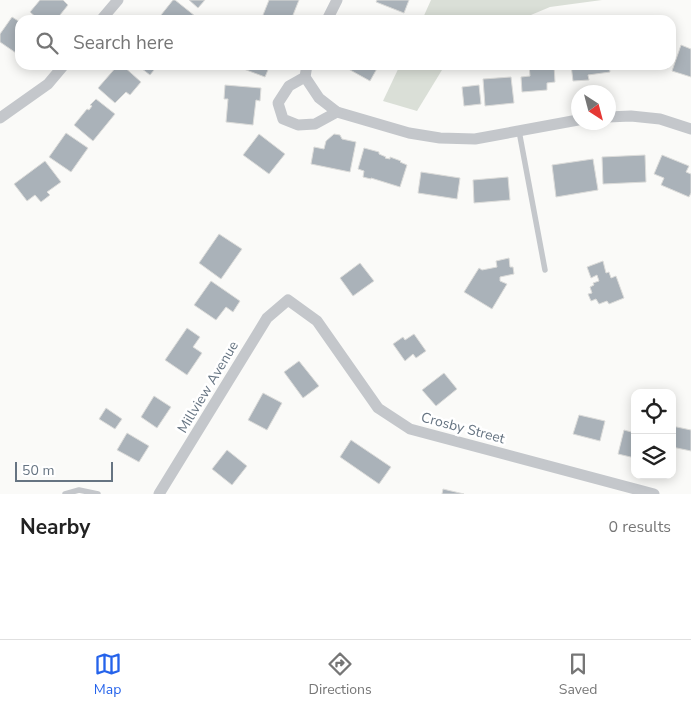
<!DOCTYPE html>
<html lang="en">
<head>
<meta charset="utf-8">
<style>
  body { margin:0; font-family:"Nunito Sans",sans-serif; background:#f6f6f6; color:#222 }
  .controls { position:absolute; right:15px; bottom:15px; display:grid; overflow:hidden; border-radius:10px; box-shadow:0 2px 12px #0003 }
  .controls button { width:45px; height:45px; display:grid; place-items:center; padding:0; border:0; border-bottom:1px solid #e0e0e0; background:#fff; color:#222; font:25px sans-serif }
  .compass { position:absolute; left:571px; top:85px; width:45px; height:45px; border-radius:50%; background:#fff; box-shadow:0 2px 12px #0003; rotate:144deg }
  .scale { position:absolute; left:15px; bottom:12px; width:98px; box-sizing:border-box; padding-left:5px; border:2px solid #667482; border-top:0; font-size:14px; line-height:18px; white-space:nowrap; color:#667482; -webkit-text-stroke:4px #fff; paint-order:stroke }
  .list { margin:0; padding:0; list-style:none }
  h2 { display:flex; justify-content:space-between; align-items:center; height:65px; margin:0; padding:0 20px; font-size:21px }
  h2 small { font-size:16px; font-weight:400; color:#767676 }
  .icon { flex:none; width:28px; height:28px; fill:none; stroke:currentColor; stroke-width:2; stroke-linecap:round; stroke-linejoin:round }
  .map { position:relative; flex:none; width:691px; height:494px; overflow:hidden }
  .search { position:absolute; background:#fff; box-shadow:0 2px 12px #0003; left:15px; right:15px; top:15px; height:55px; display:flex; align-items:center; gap:12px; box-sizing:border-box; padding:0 18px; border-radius:15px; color:#767676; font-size:19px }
  .sheet { height:145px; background:#fff }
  nav { display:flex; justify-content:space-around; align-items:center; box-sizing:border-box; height:70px; border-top:1px solid #e0e0e0; background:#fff; font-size:14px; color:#767676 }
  nav a { display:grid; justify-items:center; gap:2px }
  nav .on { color:#2563eb }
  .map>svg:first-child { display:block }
</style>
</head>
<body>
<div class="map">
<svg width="691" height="494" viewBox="0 0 691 494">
  <rect width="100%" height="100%" fill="#fafaf8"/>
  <g fill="#dadfd7">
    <polygon points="431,0 602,0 550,7 519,20 422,20"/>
    <polygon points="400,65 445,65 417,111 383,101"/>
  </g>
  <g fill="#aab2b9" stroke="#dcdcda">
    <polygon points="40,0 63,0 68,5 56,20 39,20 30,12"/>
    <polygon points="173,0 175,0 195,16 192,20 157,20"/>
    <polygon points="189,0 205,0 198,8"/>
    <polygon points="269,0 299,0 291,20 261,20"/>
    <polygon points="377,0 409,0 404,13 376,2"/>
    <polygon points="12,17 20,22 20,47 16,53 0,42 0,34"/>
    <polygon points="681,45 691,49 691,77 672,71"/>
    <polygon points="118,65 122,65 141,82 130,95 126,92 115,103 98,88"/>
    <polygon points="137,65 158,65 150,75"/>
    <polygon points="243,65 270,65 265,77 241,68"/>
    <polygon points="344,65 379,65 370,81 343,66"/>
    <polygon points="529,65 554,65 555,82 547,83 547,90 522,92 521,77 530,76"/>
    <polygon points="571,65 609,65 610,72 588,75 589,80 573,81"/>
    <polygon points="622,65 667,65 668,68 623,69"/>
    <polygon points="511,77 514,103 485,106 483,79"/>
    <polygon points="225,85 261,88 260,101 256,100 253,125 226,122 228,99 224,99"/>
    <polygon points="479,85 481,104 464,106 462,87"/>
    <polygon points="96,99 115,114 93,141 74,125 87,109 89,110 92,106 90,105"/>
    <polygon points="66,133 88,148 71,172 49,157"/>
    <polygon points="259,134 285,154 269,174 243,155"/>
    <polygon points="334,134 340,135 342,139 356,142 350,172 311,164 314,147 324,149 326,141"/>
    <polygon points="364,148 379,152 379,154 386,157 385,158 390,159 390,157 401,161 400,162 407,165 400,187 371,178 371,179 363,177 364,171 358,169"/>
    <polygon points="645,155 646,182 603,184 602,157"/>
    <polygon points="662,155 689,166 686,172 691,174 691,193 689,197 661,185 664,178 654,174"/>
    <polygon points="593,159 598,190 556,197 552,165"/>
    <polygon points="45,161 61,182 47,192 50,195 41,202 35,195 27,201 14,184"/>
    <polygon points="421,172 460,178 457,199 418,193"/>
    <polygon points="508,177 510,200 474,203 473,180"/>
    <polygon points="219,234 242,249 221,279 199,263"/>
    <polygon points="509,258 510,267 513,267 514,274 500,277 500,281 507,284 492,309 464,292 479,268 482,270 497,267 496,261"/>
    <polygon points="603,261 606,273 609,272 611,278 616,276 624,298 609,304 607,301 599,304 596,299 591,301 588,294 592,293 590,287 594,285 593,283 599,281 597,275 591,278 587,267"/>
    <polygon points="360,263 374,281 353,296 340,278"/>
    <polygon points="211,281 240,301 233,312 226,307 216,320 194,305"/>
    <polygon points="187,328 200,337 193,347 202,353 187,375 165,360"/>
    <polygon points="414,334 426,351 416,358 413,354 405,361 393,344 403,337 405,340"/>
    <polygon points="299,361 319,386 303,398 284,372"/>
    <polygon points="444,373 457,389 436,406 422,390"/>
    <polygon points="263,393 282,403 267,430 248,420"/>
    <polygon points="154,396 171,407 157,428 141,417"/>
    <polygon points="106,408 122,419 115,429 99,419"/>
    <polygon points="579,415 605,421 600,441 573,434"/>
    <polygon points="672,426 691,430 691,451 672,447"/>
    <polygon points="624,430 635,433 635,458 618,454"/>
    <polygon points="127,433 149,446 139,462 117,450"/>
    <polygon points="351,440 391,467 379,484 340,457"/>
    <polygon points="227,450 247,466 232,485 212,469"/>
    <polygon points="443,489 464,494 442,494"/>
  </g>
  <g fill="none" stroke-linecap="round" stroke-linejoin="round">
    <g stroke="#c4c7cb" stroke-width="5.5">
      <polyline points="519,131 545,270"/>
      <polyline points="65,494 79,490 98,494"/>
    </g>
    <g stroke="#c4c7cb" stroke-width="11">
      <polyline points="101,20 118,0"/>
      <polyline points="327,20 337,0"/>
      <polyline points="307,65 305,77 319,98 337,112 409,133 440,138 475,139 578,120"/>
      <polyline points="305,77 289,86 278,103 283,119 298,125 315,124 337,112"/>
      <polyline points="608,117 631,116 660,119 691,129"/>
      <polyline points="0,118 48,84 64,65"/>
      <polyline points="159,494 267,318 288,300 317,321 378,408 410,429 654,494"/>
    </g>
  </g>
  <g text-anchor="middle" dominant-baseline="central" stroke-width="5" stroke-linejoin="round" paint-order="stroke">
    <g font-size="14" fill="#667482" stroke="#fff">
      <text transform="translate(208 387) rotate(-59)">Millview Avenue</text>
      <text transform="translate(463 428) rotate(15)">Crosby Street</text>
    </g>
  </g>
</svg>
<div class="controls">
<button><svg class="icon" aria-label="locate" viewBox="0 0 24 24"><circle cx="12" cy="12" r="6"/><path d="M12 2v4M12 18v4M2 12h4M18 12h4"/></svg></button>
<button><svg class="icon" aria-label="layers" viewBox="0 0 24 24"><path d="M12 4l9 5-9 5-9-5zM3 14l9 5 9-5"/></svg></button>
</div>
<svg class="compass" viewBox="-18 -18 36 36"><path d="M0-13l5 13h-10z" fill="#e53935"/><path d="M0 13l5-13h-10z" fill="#767676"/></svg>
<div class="scale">50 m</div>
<div class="search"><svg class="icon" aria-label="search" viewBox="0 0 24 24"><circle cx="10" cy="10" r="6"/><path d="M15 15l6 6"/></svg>Search here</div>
</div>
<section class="sheet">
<h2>Nearby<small>0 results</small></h2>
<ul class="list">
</ul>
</section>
<nav>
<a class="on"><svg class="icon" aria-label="map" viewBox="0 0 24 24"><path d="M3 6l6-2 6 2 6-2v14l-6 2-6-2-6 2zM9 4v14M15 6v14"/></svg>Map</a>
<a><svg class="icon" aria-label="directions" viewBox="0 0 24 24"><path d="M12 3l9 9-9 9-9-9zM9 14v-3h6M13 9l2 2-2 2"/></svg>Directions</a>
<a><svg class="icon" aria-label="saved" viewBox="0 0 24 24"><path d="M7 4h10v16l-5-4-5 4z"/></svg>Saved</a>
</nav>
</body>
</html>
